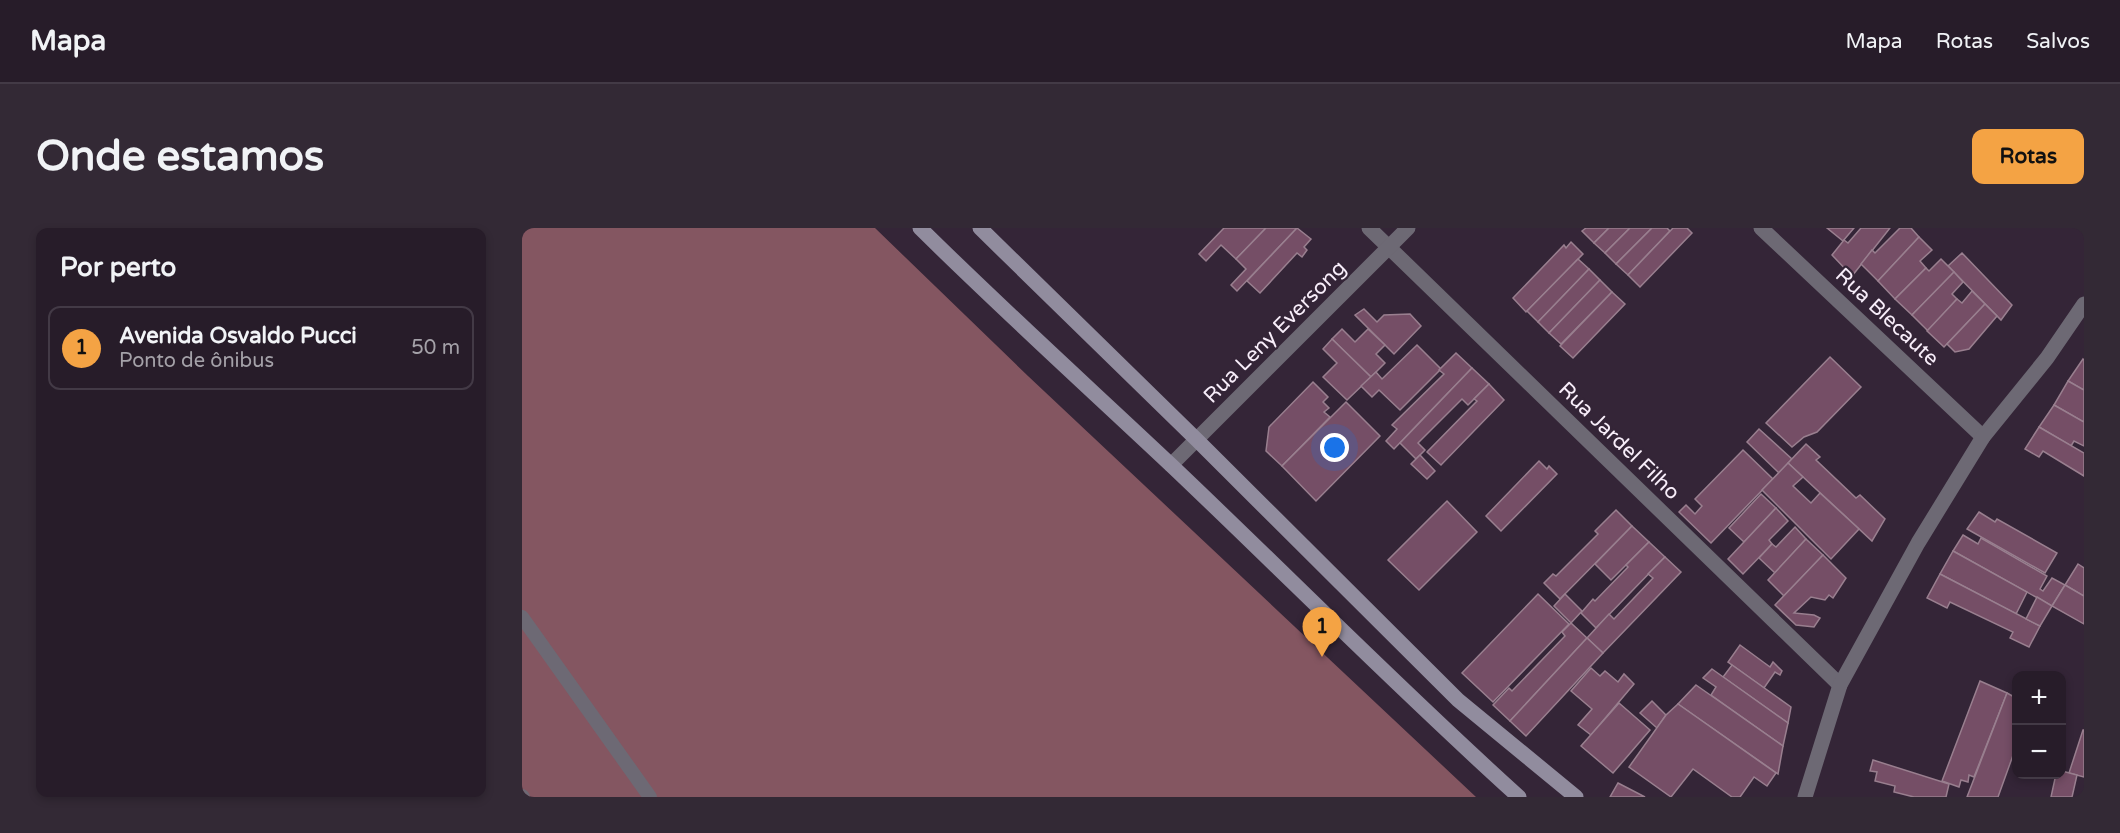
<!DOCTYPE html>
<html lang="pt">
<head>
<meta charset="utf-8">
<style>
  body { margin:0; font-family:"Varela Round",sans-serif; background:#332935; color:#f1f3f6 }
  .controls { position:absolute; right:18px; bottom:18px; display:grid; overflow:hidden; border-radius:12px; box-shadow:0 3px 9px #0003 }
  .controls button { width:54px; height:54px; display:grid; place-items:center; padding:0; border:0; border-bottom:2px solid #433a46; background:#271c29; color:#f1f3f6; font:30px sans-serif }
  .you { position:absolute; left:813px; top:220px; width:21px; height:21px; margin:-15px; border:4px solid #fff; border-radius:50%; background:#1a73e8; box-shadow:0 0 0 9px #1a73e833 }
  .badge { display:grid; place-items:center; width:39px; height:39px; border-radius:50%; background:#f4a344; color:#111; font-size:20px; font-weight:700 }
  .pin { position:absolute; translate:-50% -50px; filter:drop-shadow(0 2px 3px #0008) }
  .pin::after { content:''; position:absolute; top:32px; width:21px; height:18px; background:inherit; clip-path:polygon(0 0,100% 0,50% 100%) }
  .list { margin:0; padding:0; list-style:none }
  h2 { display:flex; justify-content:space-between; align-items:center; height:78px; margin:0; padding:0 24px; font-size:26px }
  h2 small { font-size:20px; font-weight:400; color:#a4a1a8 }
  .list li { display:grid; grid-template-columns:39px 1fr auto; gap:18px; align-items:center; box-sizing:border-box; height:84px; margin:0 12px 12px; padding:0 12px; border:2px solid #433a46; border-radius:12px }
  .list b { display:block; font-size:22px; white-space:nowrap }
  .list p { margin:0; font-size:20px; white-space:nowrap; color:#a4a1a8 }
  .list em { font-size:20px; font-style:normal; color:#a4a1a8 }
  .map { position:relative; flex:none; width:1562px; height:569px; overflow:hidden; border-radius:12px }
  header { display:flex; align-items:center; gap:36px; box-sizing:border-box; height:84px; padding:0 30px; background:#271c29; border-bottom:2px solid #433a46 }
  header strong { font-size:28px }
  nav { display:flex; gap:33px; margin-inline-start:auto; font-size:21px }
  .intro { display:flex; align-items:center; justify-content:space-between; box-sizing:border-box; height:144px; padding:0 36px }
  h1 { margin:0; font-size:42px }
  .button { padding:15px 27px; border-radius:12px; background:#f4a344; color:#111; font-size:21px; font-weight:700 }
  main { display:flex; gap:36px; padding:0 36px }
  aside { flex:1; background:#271c29; border-radius:12px; box-shadow:0 3px 9px #0003 }
  .map>svg:first-child { display:block }
</style>
</head>
<body>
<header>
<strong>Mapa</strong>
<nav><a>Mapa</a><a>Rotas</a><a>Salvos</a></nav>
</header>
<div class="intro"><h1>Onde estamos</h1><a class="button">Rotas</a></div>
<main>
<aside>
<h2>Por perto<small></small></h2>
<ul class="list">
<li><span class="badge">1</span><div><b>Avenida Osvaldo Pucci</b><p>Ponto de ônibus</p></div><em>50 m</em></li>
</ul>
</aside>
<div class="map">
<svg width="1562" height="569" viewBox="0 0 1562 569">
  <rect width="100%" height="100%" fill="#342537"/>
  <polygon fill="#845661" points="0,0 353,0 506,148 954,569 0,569"/>
  <g fill="#754e66" stroke="#997f8f" stroke-width="1.5">
    <polygon points="702,0 744,0 714,31 699,17 684,33 677,26"/>
    <polygon points="744,0 775,0 715,63 709,57 724,41 714,31"/>
    <polygon points="775,0 789,11 782,19 785,22 780,29 775,25 738,65 725,53"/>
    <polygon points="1064,0 1087,0 1072,15 1060,3"/>
    <polygon points="1087,0 1108,0 1083,25 1072,15"/>
    <polygon points="1108,0 1130,0 1094,36 1083,25"/>
    <polygon points="1130,0 1145,0 1148,3 1106,47 1094,36"/>
    <polygon points="1151,0 1165,0 1170,5 1118,59 1106,47"/>
    <polygon points="1305,0 1332,0 1321,13"/>
    <polygon points="1339,0 1368,0 1330,48 1310,27 1322,12 1326,15"/>
    <polygon points="1378,0 1389,0 1397,9 1356,53 1339,36 1350,22 1353,25"/>
    <polygon points="1397,9 1410,22 1398,33 1404,40 1373,71 1356,53"/>
    <polygon points="1049,14 1061,26 1004,84 991,70 1042,17 1044,20"/>
    <polygon points="1440,25 1490,77 1479,92 1426,38"/>
    <polygon points="1056,31 1067,41 1016,94 1005,83"/>
    <polygon points="1419,31 1432,44 1390,87 1373,71 1404,40 1407,43"/>
    <polygon points="1067,41 1078,52 1027,105 1016,94"/>
    <polygon points="1432,44 1441,54 1430,66 1435,71 1406,103 1390,87"/>
    <polygon points="1078,52 1090,64 1039,116 1027,105"/>
    <polygon points="1450,63 1463,76 1422,119 1405,103 1435,71 1440,75"/>
    <polygon points="1090,64 1103,76 1051,130 1038,118"/>
    <polygon points="1463,76 1475,88 1447,121 1433,124 1425,116"/>
    <polygon points="842,81 855,94 862,87 888,86 899,98 872,126 833,87"/>
    <polygon points="820,101 833,114 846,101 863,117 854,126 863,135 849,149 810,111"/>
    <polygon points="810,111 849,149 825,172 801,149 815,135 801,121"/>
    <polygon points="895,117 919,141 878,182 857,162 850,169 839,158 854,144 860,151"/>
    <polygon points="934,125 950,140 872,221 864,213 875,201 870,197 922,146 917,142"/>
    <polygon points="1308,129 1339,159 1295,204 1282,209 1270,219 1244,195"/>
    <polygon points="1561,131 1562,132 1562,162 1546,153"/>
    <polygon points="950,140 967,156 946,177 940,171 896,215 903,222 894,231 878,215"/>
    <polygon points="1546,153 1562,162 1562,194 1532,177"/>
    <polygon points="791,154 806,169 801,174 807,180 802,184 808,189 760,238 744,223 747,199"/>
    <polygon points="967,156 982,172 919,237 905,224 955,173 952,171"/>
    <polygon points="824,174 858,208 794,273 760,238"/>
    <polygon points="1532,177 1562,194 1562,218 1552,213 1549,218 1517,199"/>
    <polygon points="1517,199 1562,225 1562,248 1521,223 1517,229 1503,221"/>
    <polygon points="1237,201 1270,231 1257,245 1225,214"/>
    <polygon points="1284,216 1298,229 1294,232 1334,270 1338,267 1363,291 1350,313 1266,235"/>
    <polygon points="1221,222 1251,251 1189,315 1157,284 1164,277 1173,286 1180,278 1173,271"/>
    <polygon points="898,227 913,243 905,251 889,236"/>
    <polygon points="1017,233 1025,241 1027,238 1035,246 979,303 964,288"/>
    <polygon points="1266,235 1281,249 1271,258 1289,275 1298,265 1337,301 1309,331 1240,262"/>
    <polygon points="1239,266 1254,280 1222,314 1207,300"/>
    <polygon points="925,273 955,304 897,362 866,332"/>
    <polygon points="1254,280 1266,293 1247,312 1250,316 1221,346 1206,331"/>
    <polygon points="1094,282 1110,298 1038,371 1022,355 1031,346 1034,348 1076,306 1073,303"/>
    <polygon points="1457,284 1473,294 1475,291 1535,325 1523,345 1445,301"/>
    <polygon points="1110,298 1127,314 1089,352 1073,336"/>
    <polygon points="1273,299 1284,311 1253,345 1237,330 1250,316 1254,319"/>
    <polygon points="1441,307 1456,316 1459,310 1525,348 1518,361 1521,363 1530,350 1543,357 1530,378 1431,323"/>
    <polygon points="1284,311 1301,327 1262,368 1246,352"/>
    <polygon points="1127,314 1143,329 1074,400 1059,385 1071,371 1073,373 1106,339 1104,337"/>
    <polygon points="1431,323 1505,364 1494,386 1418,346"/>
    <polygon points="1301,327 1324,350 1311,370 1307,367 1303,372 1289,369 1272,385 1292,387 1298,390 1292,399 1274,397 1253,377"/>
    <polygon points="1143,329 1159,344 1081,425 1065,410 1087,386 1092,391 1131,350 1126,346"/>
    <polygon points="1556,336 1562,340 1562,368 1543,357"/>
    <polygon points="1418,346 1518,398 1507,419 1488,410 1491,404 1428,374 1425,380 1405,370"/>
    <polygon points="1543,357 1562,368 1562,396 1530,378"/>
    <polygon points="1016,366 1047,396 971,474 940,445"/>
    <polygon points="1043,366 1060,383 1049,395 1032,378"/>
    <polygon points="1515,369 1530,378 1518,398 1504,391"/>
    <polygon points="1049,395 1065,410 988,493 971,477 987,460 990,463 1043,408 1040,404"/>
    <polygon points="1065,410 1081,425 1004,508 988,493"/>
    <polygon points="1218,417 1248,439 1251,434 1260,443 1258,447 1253,444 1242,460 1206,434"/>
    <polygon points="1210,437 1269,479 1266,495 1201,449"/>
    <polygon points="1069,440 1078,448 1083,443 1096,454 1102,446 1112,456 1069,507 1056,497 1070,481 1049,463"/>
    <polygon points="1190,441 1266,495 1261,518 1189,467 1194,459 1181,450"/>
    <polygon points="1458,453 1485,465 1452,549 1447,547 1446,554 1439,552 1437,559 1420,553"/>
    <polygon points="1174,457 1261,518 1256,546 1156,476"/>
    <polygon points="1485,465 1494,470 1494,519 1476,569 1445,569"/>
    <polygon points="1130,473 1144,487 1135,500 1118,485"/>
    <polygon points="1097,475 1128,502 1091,545 1059,518"/>
    <polygon points="1156,476 1254,545 1245,558 1232,549 1218,569 1210,569 1171,541 1149,569 1107,539 1144,487"/>
    <polygon points="1561,502 1562,502 1562,549 1547,545"/>
    <polygon points="1351,532 1427,556 1424,569 1392,569 1372,564 1373,558 1353,553 1355,544 1348,543"/>
    <polygon points="1540,543 1555,547 1550,569 1529,569 1534,546 1540,546"/>
    <polygon points="1096,555 1123,569 1088,569"/>
  </g>
  <g fill="none" stroke-linecap="round" stroke-linejoin="round">
    <g stroke="#6d6974" stroke-width="14">
      <polyline points="0,389 128,569"/>
      <polyline points="0,568 1,569"/>
    </g>
    <g stroke="#6d6974" stroke-width="15">
      <polyline points="847,0 1318,457"/>
      <polyline points="1239,0 1461,209"/>
      <polyline points="649,237 886,0"/>
      <polyline points="1283,569 1318,457 1396,315 1461,209 1525,130 1562,76"/>
    </g>
    <g stroke="#918c9e" stroke-width="15">
      <path d="M398,0C480,81 565,158 649,237C765,347 878,462 997,569"/>
      <polyline points="458,0 675,212 936,472 1054,569"/>
    </g>
  </g>
  <g text-anchor="middle" dominant-baseline="central" stroke-width="4.5" stroke-linejoin="round" paint-order="stroke">
    <g font-size="21" fill="#f8eefa" stroke="#342537">
      <text transform="translate(1365 89) rotate(43)">Rua Blecaute</text>
      <text transform="translate(753 104) rotate(-45)">Rua Leny Eversong</text>
      <text transform="translate(1097 213) rotate(44)">Rua Jardel Filho</text>
    </g>
  </g>
</svg>
<div class="controls">
<button>+</button>
<button>−</button>
</div>
<div class="you"></div>
<div class="pin badge" style="left:800px;top:429px">1</div>
</div>
</main>
</body>
</html>
